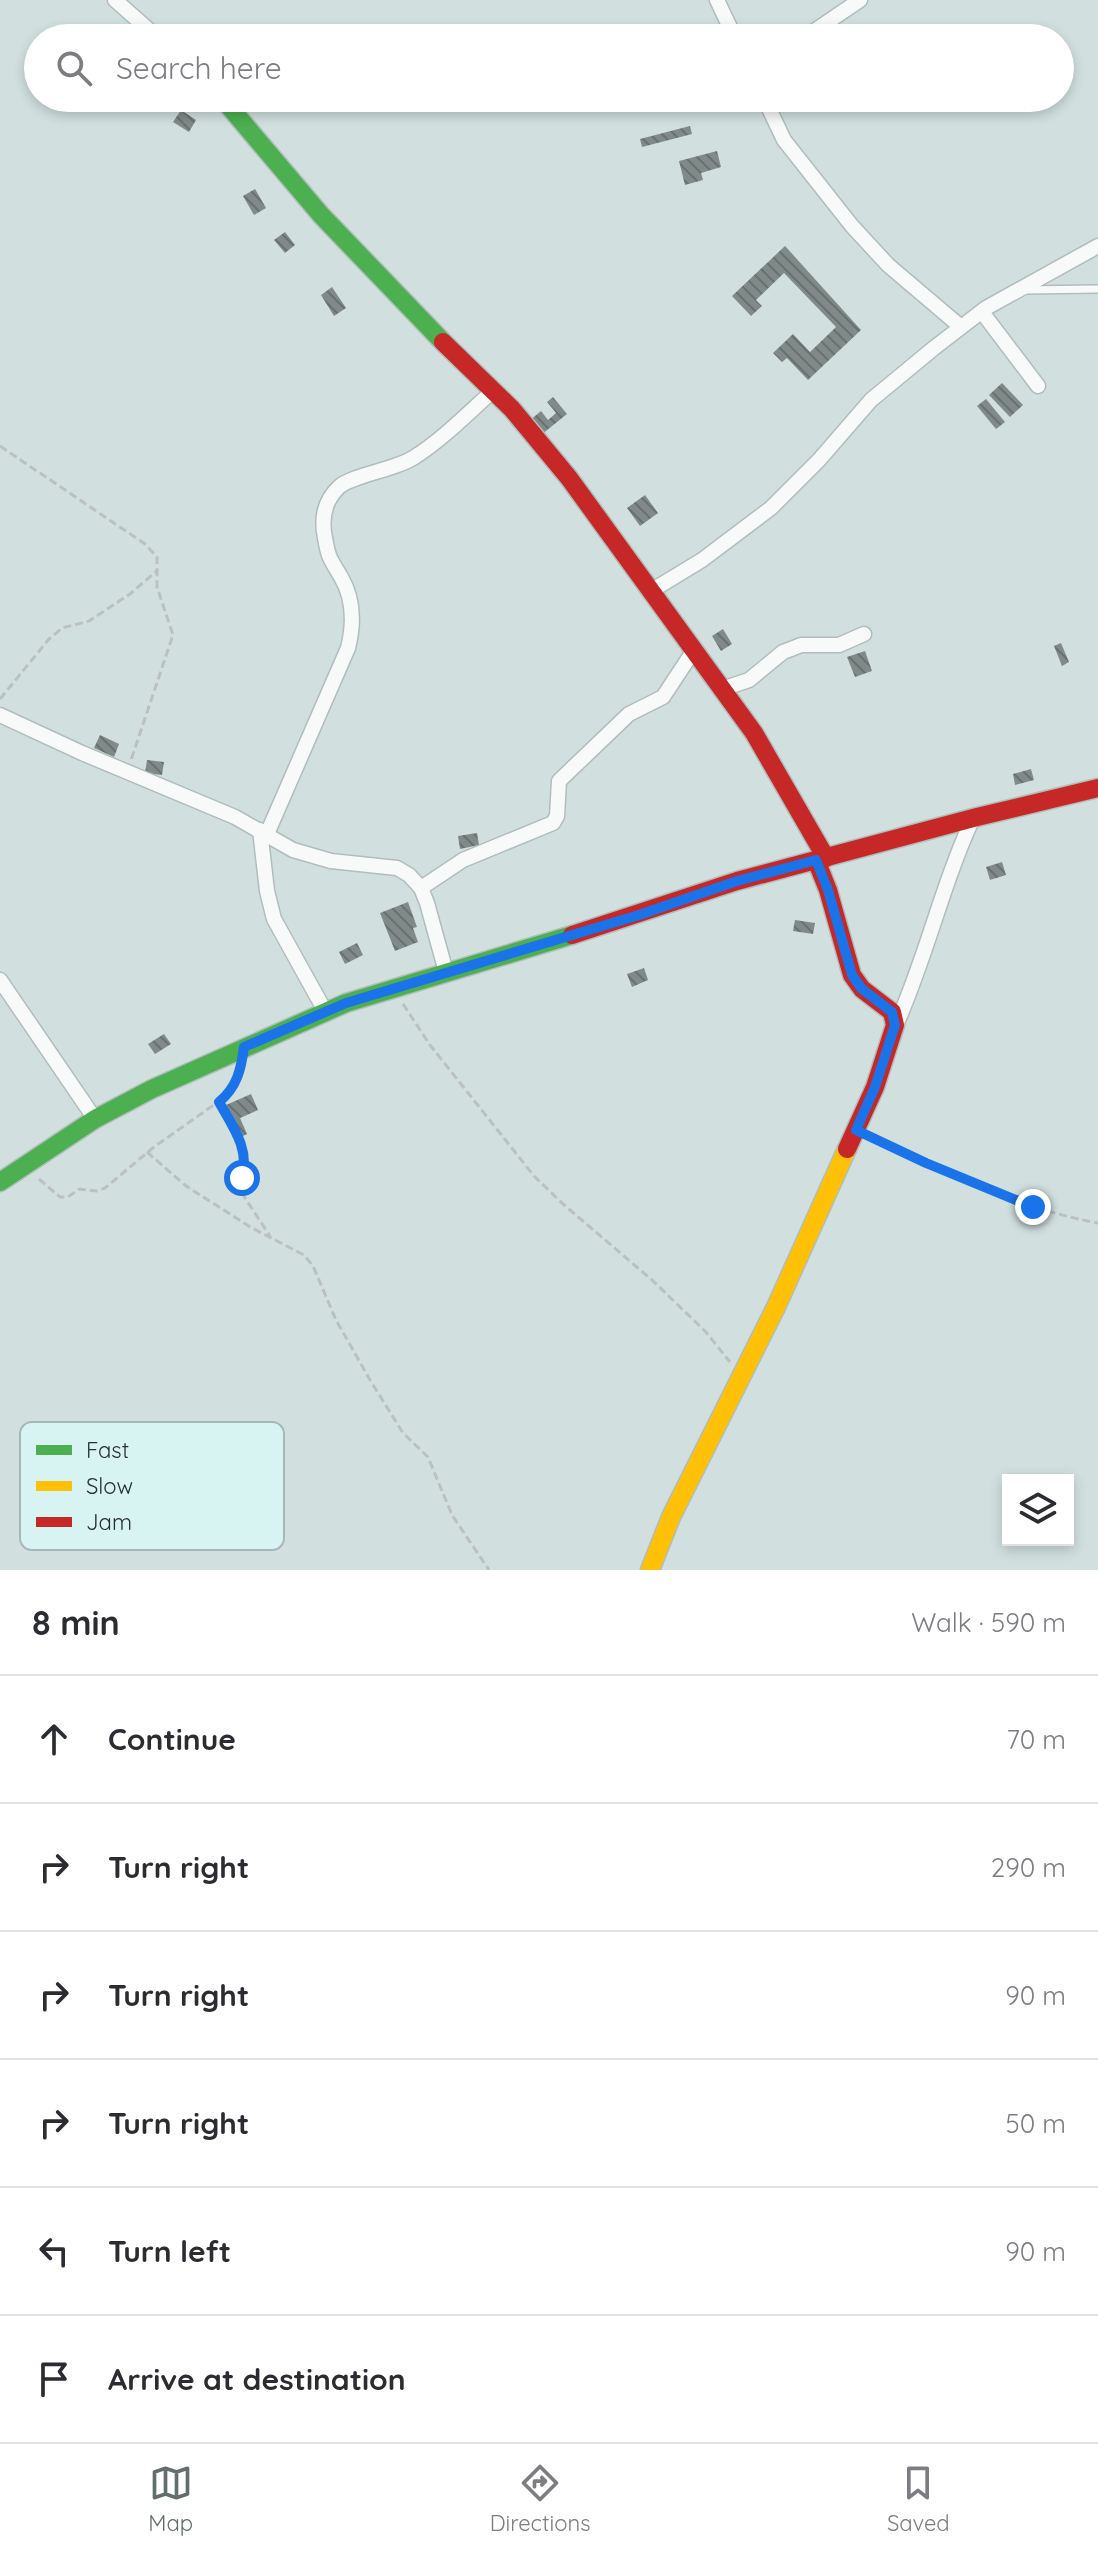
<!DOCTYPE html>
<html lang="en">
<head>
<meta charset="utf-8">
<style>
  body { margin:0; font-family:Quicksand,sans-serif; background:#f2f2f3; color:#2b2b33 }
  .controls { position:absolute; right:24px; bottom:24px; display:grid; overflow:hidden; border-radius:0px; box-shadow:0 4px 12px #0003 }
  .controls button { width:72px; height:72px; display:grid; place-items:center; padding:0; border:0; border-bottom:2px solid #e1e1e2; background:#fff; color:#2b2b33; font:40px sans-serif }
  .stop { position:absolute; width:24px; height:24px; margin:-18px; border:6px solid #1a73e8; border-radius:50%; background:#fff }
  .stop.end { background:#1a73e8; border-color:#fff; box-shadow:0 2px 8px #0008 }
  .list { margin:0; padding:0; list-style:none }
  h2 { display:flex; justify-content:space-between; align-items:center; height:104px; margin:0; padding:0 32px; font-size:34px }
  h2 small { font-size:26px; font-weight:400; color:#7c7c81 }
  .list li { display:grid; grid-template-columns:52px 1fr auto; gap:24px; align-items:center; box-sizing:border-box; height:128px; padding:0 32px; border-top:2px solid #e1e1e2 }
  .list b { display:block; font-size:30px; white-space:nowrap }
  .list em { font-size:26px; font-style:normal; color:#7c7c81 }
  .icon { flex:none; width:44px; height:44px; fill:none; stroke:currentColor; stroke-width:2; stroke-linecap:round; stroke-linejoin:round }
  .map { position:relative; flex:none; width:1098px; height:1570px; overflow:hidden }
  .search { position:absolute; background:#fff; box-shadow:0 4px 12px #0003; left:24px; right:24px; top:24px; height:88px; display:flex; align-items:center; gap:20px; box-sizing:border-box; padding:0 28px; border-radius:44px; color:#7c7c81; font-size:30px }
  .sheet { height:872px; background:#fff }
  nav { display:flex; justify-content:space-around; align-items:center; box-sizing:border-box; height:112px; border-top:2px solid #e1e1e2; background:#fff; font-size:22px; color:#7c7c81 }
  nav a { display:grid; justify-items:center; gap:4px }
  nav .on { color:#626e6d }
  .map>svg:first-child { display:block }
</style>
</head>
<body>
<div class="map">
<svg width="1098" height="1570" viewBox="0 0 1098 1570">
  <defs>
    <pattern id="building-back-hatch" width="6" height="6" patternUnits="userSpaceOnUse" patternTransform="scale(2)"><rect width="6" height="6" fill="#808a89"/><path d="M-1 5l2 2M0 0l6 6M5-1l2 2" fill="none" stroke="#697170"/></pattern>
  </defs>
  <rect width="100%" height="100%" fill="#d1e0df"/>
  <g fill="url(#building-back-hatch)">
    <polygon points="181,110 196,120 189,132 173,122"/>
    <polygon points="690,126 692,134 642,147 640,139"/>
    <polygon points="717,151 721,167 701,173 703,180 685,185 679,161"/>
    <polygon points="255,189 266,208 254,215 243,196"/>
    <polygon points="285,232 295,245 285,253 274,240"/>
    <polygon points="785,246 861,330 808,380 787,358 782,362 773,353 793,334 810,352 836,327 784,273 756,300 762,306 751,316 732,296"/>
    <polygon points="332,287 346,308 334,316 321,295"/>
    <polygon points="1002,383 1023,405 1010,417 989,395"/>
    <polygon points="553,397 567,414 541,435 529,421 541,411 548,420 556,413 547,402"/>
    <polygon points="986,399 1005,422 996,429 977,406"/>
    <polygon points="645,495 658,513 640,526 627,508"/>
    <polygon points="723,629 732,644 721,651 712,636"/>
    <polygon points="1061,643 1069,662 1062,666 1054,646"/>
    <polygon points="865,651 872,671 855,677 847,657"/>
    <polygon points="100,735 119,744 114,757 94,748"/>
    <polygon points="147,760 164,762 162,775 145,773"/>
    <polygon points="1031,769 1034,780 1015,785 1013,774"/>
    <polygon points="477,833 479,845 460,849 458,836"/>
    <polygon points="1002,862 1006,875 990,880 986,867"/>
    <polygon points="408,902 417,927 413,928 418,942 395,951 380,913"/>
    <polygon points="795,920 815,923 813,934 793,931"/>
    <polygon points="357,943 363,955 345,964 339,952"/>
    <polygon points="644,968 648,980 632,987 627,974"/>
    <polygon points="164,1034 171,1044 155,1054 148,1044"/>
    <polygon points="251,1094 258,1110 240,1118 247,1134 241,1137 226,1105"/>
  </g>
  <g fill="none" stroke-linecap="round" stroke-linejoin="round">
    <g stroke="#b0bdbc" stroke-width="10">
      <polyline id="lane" points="1024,290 1098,289"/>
    </g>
    <g stroke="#b0bdbc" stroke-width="17">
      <g id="street">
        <polyline points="115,0 158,38"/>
        <polyline points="717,0 735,38"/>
        <polyline points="804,38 860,0"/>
        <polyline points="764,98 784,140 852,226 888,265 961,327"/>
        <polyline points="982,312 1038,386"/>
        <polyline points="651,591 702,560 771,508 819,460 871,400 934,348 986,308 1098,246"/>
        <polyline points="722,689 749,680 783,652 791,649 801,645 839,645 864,634"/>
        <polyline points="0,715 82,753 235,817 293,850 331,861 397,868 409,875 421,888 427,903 446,972"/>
        <polyline points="260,830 267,891 274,919 325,1011"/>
        <path d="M267,834L348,648C354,624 354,599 341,577C330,558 329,560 325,538C321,519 324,501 339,487C352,475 394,470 413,458C442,440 468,413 494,390"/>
        <polyline points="421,888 463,860 553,823 557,816 559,781 629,714 663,697 694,650"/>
        <polyline points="0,980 95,1119"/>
        <path d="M896,1025C926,958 942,885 973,818"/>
      </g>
    </g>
    <g stroke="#b0bdbc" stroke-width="21">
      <g id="fast">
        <polyline points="222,98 321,215 443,342"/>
        <polyline points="0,1182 95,1119 152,1089 346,1003 572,935"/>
      </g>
    </g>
    <g stroke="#b0bdbc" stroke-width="21">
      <polyline id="slow" points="650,1570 671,1517 776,1307 847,1149"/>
    </g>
    <g stroke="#b0bdbc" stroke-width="21">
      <g id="jam">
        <polyline points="443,342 512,409 569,478 754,733 826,858"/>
        <polyline points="816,860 828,890 852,975 862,989 892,1012 895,1025 875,1087 847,1149"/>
        <polyline points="572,935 737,881 977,817 1098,788"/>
      </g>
    </g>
    <g stroke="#bbc0c0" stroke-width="3" stroke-dasharray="8 4" stroke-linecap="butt">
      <polyline points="0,446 145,544 157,557 157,587 173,635 131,760"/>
      <polyline points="0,699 49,639 62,628 89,621 130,594 158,570"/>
      <polyline points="403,1004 430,1045 534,1176 563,1204 652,1280 705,1331 730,1362"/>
      <polyline points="219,1102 242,1144 243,1195 270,1236"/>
      <path d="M871,1136C890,1144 908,1155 927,1163C982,1189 1038,1212 1098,1223"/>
      <polyline points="147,1152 186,1186 252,1228 304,1255 313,1266 336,1320 370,1380 403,1433 428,1457 452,1515 489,1570"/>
      <polyline points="39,1179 60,1197 68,1197 79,1189 97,1191 105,1188 154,1147 228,1095 241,1069"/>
    </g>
    <use href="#lane" stroke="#f8fafa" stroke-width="7"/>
    <use href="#street" stroke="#f8fafa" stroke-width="14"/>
    <use href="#fast" stroke="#4caf50" stroke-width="18"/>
    <use href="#slow" stroke="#ffc107" stroke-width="18"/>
    <use href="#jam" stroke="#c62828" stroke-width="18"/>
  </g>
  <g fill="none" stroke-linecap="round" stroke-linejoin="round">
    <path stroke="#1a73e8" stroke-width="10" d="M242,1178C250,1149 233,1127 219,1102C237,1087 241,1070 244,1047L346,1003L639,915L737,881L816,860L828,890L852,975L862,989L892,1012L895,1025L875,1087L856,1130L926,1163L1033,1207"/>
  </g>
  <rect x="20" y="1422" width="264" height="128" rx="12" fill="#d8f4f2" stroke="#a3b9b8" stroke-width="2"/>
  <rect x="36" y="1445" width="36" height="10" fill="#4caf50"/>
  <rect x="36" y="1481" width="36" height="10" fill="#ffc107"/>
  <rect x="36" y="1517" width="36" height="10" fill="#c62828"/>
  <g font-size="22" fill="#263030">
    <text x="86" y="1458">Fast</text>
    <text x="86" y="1494">Slow</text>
    <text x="86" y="1530">Jam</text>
  </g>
</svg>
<div class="controls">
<button><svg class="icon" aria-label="layers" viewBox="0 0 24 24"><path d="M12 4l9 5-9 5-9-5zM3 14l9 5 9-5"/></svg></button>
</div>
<div class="stop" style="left:242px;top:1178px"></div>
<div class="stop end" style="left:1033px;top:1207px"></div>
<div class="search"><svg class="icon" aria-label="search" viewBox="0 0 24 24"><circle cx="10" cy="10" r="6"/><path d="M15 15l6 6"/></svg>Search here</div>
</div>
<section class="sheet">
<h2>8 min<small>Walk · 590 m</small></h2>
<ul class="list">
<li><svg class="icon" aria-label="ahead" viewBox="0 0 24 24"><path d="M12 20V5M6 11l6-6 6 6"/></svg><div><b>Continue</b></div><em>70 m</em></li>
<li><svg class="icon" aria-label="right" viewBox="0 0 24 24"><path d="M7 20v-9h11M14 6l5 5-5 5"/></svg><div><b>Turn right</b></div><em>290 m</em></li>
<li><svg class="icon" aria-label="right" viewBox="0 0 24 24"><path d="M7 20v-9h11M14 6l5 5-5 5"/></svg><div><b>Turn right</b></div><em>90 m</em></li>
<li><svg class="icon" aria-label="right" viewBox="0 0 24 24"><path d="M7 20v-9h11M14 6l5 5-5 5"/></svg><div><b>Turn right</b></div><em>50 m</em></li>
<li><svg class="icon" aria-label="left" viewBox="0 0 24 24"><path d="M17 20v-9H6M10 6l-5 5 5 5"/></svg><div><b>Turn left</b></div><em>90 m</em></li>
<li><svg class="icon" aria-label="arrive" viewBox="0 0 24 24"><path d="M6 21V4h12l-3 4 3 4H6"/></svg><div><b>Arrive at destination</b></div></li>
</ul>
</section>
<nav>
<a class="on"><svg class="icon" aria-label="map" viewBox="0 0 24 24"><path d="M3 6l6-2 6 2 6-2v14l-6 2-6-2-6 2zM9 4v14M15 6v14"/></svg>Map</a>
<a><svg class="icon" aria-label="directions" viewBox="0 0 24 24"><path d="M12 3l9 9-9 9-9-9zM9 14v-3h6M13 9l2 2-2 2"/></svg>Directions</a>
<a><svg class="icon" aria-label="saved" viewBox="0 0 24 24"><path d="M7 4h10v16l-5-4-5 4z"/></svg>Saved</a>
</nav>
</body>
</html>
